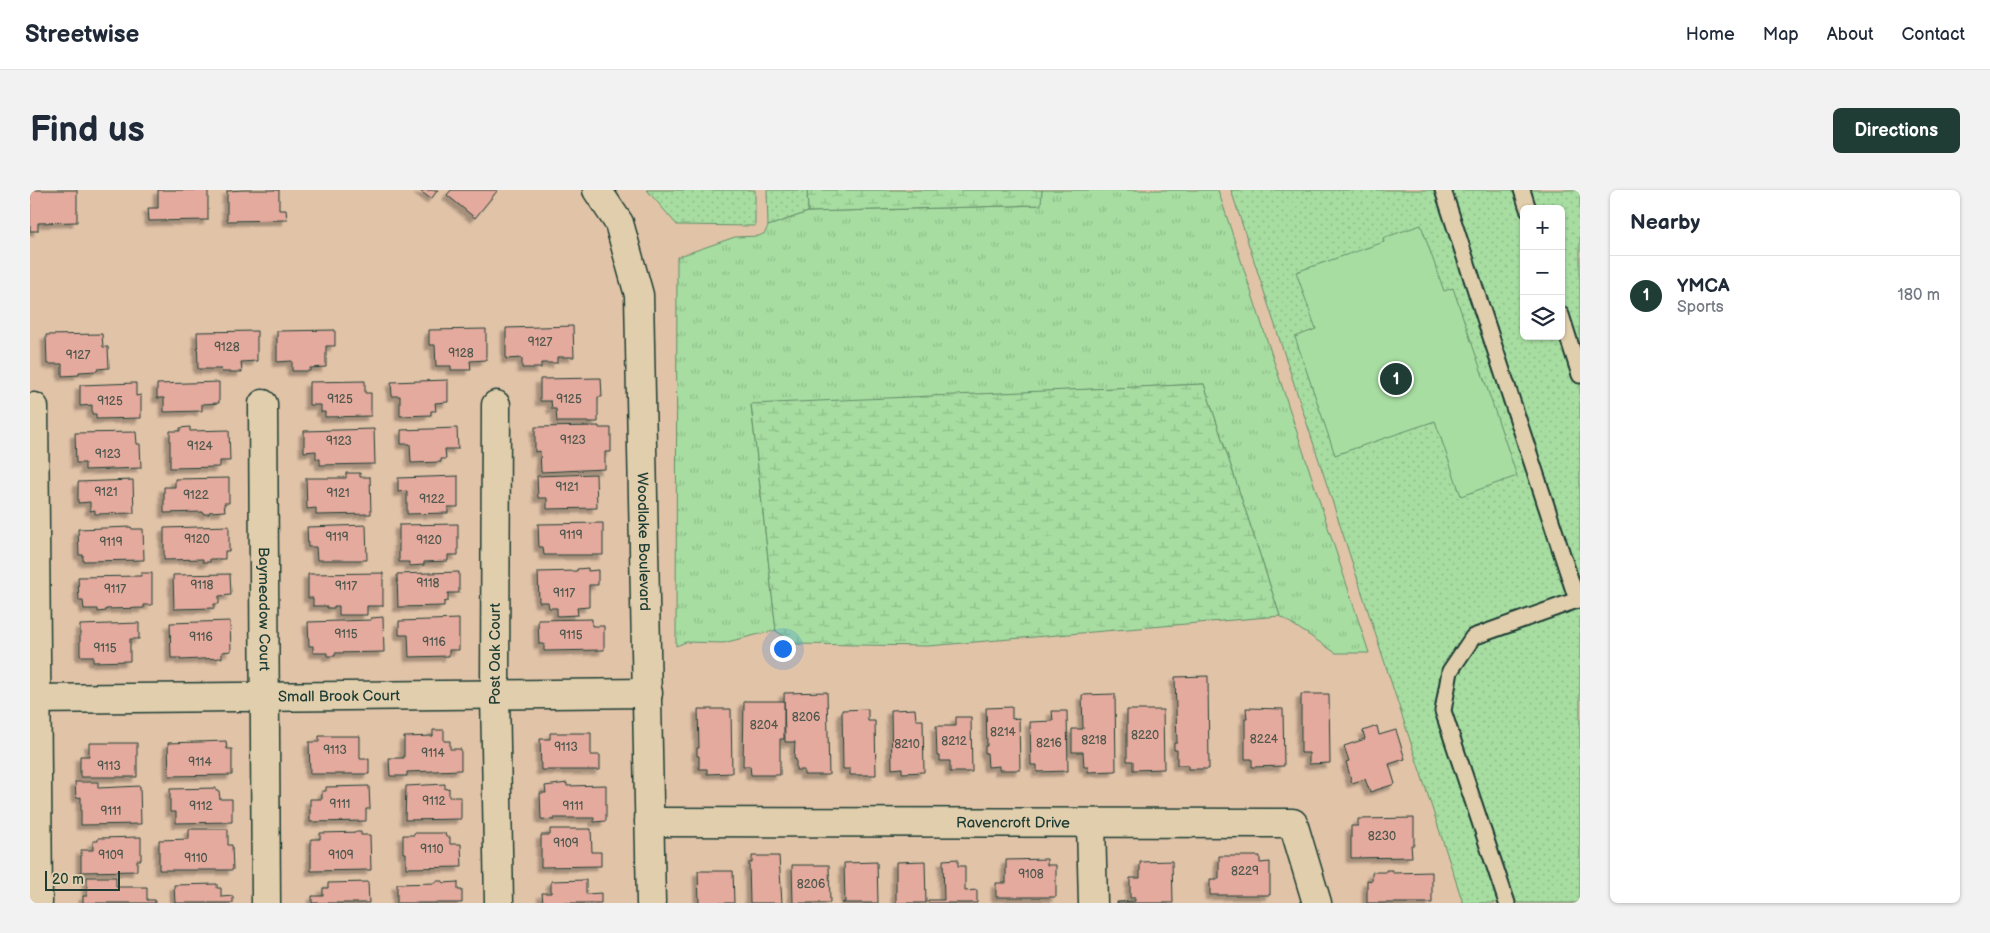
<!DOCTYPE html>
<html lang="en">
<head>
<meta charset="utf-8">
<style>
  body { margin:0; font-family:"Balsamiq Sans",sans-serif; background:#f2f2f3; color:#1f2937 }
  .controls { position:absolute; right:15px; top:15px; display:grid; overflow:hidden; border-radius:8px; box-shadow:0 1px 4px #0004 }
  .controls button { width:45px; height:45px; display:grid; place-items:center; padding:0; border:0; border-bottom:1px solid #e0e1e3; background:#fff; color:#1f2937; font:25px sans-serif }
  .scale { position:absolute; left:15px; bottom:12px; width:75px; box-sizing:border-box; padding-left:5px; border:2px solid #1f3d34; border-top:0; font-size:14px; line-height:18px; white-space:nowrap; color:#1f3d34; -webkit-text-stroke:4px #e0ceac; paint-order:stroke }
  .you { position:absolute; left:752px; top:458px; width:18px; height:18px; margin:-12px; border:4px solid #fff; border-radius:50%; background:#1a73e8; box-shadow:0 0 0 8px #1a73e833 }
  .badge { display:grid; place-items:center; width:32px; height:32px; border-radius:50%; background:#1f3d34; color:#fff; font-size:16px; font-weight:700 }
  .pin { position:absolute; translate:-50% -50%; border:2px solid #fff; box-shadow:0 1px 5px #0006 }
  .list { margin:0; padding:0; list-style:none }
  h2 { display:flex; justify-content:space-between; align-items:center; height:65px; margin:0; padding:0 20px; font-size:21px }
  h2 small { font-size:16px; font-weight:400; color:#747a83 }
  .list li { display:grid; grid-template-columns:32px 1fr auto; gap:15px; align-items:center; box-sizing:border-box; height:80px; padding:0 20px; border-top:1px solid #e0e1e3 }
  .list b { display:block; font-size:19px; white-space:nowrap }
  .list p { margin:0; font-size:16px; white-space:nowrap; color:#747a83 }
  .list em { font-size:16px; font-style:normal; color:#747a83 }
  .icon { flex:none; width:28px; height:28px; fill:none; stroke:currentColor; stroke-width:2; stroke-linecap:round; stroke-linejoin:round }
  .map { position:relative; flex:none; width:1550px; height:713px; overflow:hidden; border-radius:8px }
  header { display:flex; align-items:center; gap:30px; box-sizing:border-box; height:70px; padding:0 25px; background:#fff; border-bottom:1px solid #e0e1e3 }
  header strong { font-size:24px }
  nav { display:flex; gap:28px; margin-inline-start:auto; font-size:18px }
  .intro { display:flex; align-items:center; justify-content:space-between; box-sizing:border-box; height:120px; padding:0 30px }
  h1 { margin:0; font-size:35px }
  .button { padding:12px 22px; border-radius:8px; background:#1f3d34; color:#fff; font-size:18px; font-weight:700 }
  main { display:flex; gap:30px; padding:0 30px }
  aside { flex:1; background:#fff; border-radius:8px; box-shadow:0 1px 4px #0004 }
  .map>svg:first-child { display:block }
</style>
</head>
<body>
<header>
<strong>Streetwise</strong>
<nav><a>Home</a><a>Map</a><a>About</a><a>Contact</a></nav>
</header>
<div class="intro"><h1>Find us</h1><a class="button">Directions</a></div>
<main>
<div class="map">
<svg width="1550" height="713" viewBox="0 0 1550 713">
  <defs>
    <pattern id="grass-tufts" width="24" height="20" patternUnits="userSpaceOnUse" patternTransform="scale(1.25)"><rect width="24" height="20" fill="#a7dda1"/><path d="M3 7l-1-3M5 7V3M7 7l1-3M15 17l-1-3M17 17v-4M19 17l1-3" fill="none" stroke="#8fbf8b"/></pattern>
    <pattern id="wetland-marsh" width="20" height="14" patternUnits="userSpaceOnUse" patternTransform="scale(1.25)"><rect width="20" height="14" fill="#a7dda1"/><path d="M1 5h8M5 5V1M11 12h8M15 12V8" fill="none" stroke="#8fbf8b"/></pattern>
    <pattern id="park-dots" width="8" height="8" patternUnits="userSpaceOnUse" patternTransform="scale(1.25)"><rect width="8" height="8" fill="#a7dda1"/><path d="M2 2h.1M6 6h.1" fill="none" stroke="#8fbf8b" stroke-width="1.8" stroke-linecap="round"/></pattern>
    <filter id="shadow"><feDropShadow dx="-4.5" dy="4.5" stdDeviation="1" flood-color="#0004"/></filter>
  </defs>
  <rect width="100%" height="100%" fill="#e1c3a8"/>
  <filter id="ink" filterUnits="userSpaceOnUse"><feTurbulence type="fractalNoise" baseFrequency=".02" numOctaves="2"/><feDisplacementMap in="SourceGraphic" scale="10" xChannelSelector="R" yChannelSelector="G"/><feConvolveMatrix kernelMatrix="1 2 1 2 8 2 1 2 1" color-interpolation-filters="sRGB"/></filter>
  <g filter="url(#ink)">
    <polygon fill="url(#grass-tufts)" stroke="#638d6a" points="1012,0 1188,0 1339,463 1306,463 1250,426 1174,194 721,215 746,440 693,453 656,452 646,456 647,67 705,47 729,46 735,43 738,36 778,22 1010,15"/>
    <g fill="url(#wetland-marsh)" stroke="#638d6a">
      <polygon points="777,0 1012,0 1011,15 778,22"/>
      <polygon points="1174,194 1250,426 898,456 766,454 746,441 721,214"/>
    </g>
    <g fill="url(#park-dots)" stroke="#638d6a" fill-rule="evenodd">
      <polygon points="617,0 725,0 725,36 647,35"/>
      <polygon points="737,0 777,0 778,22 738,36"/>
      <path d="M1201,0H1550V713H1433ZM1494,19H1531V146H1494Z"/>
    </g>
    <polygon fill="#a7dda1" stroke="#638d6a" points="1391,35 1414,101 1423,98 1487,286 1431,306 1405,231 1305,265 1265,147 1286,139 1266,82 1354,52 1353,48"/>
    <g fill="#e3aa9d" stroke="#1f3d34" filter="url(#shadow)">
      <polygon points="0,0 47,0 47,32 8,33 8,41 0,41"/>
      <polygon points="128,0 178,0 178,30 119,31 118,18 128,18"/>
      <polygon points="214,0 249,0 249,20 256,20 257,30 197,31 197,1"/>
      <polygon points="389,0 408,0 401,9"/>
      <polygon points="421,0 468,0 445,28 417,5"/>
      <polygon points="543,136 544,167 527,167 527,173 511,173 511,178 492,178 492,168 476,169 476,138"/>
      <polygon points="456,139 456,170 440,171 441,180 421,180 421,176 406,176 405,155 399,155 399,140"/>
      <polygon points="305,140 305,156 296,156 296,177 280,178 280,181 262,181 262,171 247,172 247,141"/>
      <polygon points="227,141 227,171 211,172 212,182 192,182 191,179 168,179 167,142"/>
      <polygon points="72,144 73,157 78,157 79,178 67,179 67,181 49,182 49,185 32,186 32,174 17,174 16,145"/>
      <polygon points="571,188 572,207 568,207 568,232 527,232 526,219 522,219 521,211 510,211 510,189"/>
      <polygon points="418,190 418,212 405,213 406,221 401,221 401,225 370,226 370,206 362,206 361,192"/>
      <polygon points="335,191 335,203 341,203 341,226 295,227 295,222 291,222 291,215 279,215 279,192"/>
      <polygon points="189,192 189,213 172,214 172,221 134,222 134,208 127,208 127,194"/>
      <polygon points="106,193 106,206 111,205 111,228 66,229 66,224 62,224 62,215 50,216 50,195"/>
      <polygon points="569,236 569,238 581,238 581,262 575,262 575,279 511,282 510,261 505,262 505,237"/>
      <polygon points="160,237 160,241 199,240 200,271 190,271 190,277 140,278 140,241 150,241 150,238"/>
      <polygon points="427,238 428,259 415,259 416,269 411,269 411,272 381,273 380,254 371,254 371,240"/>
      <polygon points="344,239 345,274 290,275 290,269 286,269 286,261 274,262 274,241"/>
      <polygon points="106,242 107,254 110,254 111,278 55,280 55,273 46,273 45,243"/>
      <polygon points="316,283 330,283 330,287 340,287 341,324 286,325 286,318 277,319 276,288 316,288"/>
      <polygon points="566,284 567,318 517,319 517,308 508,308 507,286"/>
      <polygon points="428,286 428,317 418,317 418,323 377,324 377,301 368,302 368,288"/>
      <polygon points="199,288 199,313 194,313 195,321 179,322 179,324 173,324 173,322 134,323 134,297 145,297 145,289"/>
      <polygon points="103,290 104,323 65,324 65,320 60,321 60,312 48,313 48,292"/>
      <polygon points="573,333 573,365 514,365 513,357 509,357 508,334"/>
      <polygon points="428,334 428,365 418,365 418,371 394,372 394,375 379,376 379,372 369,372 369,335"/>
      <polygon points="336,335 337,370 287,370 286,357 278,357 277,337"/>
      <polygon points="199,336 199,361 195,361 195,369 180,369 180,372 173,372 173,369 134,370 134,338"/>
      <polygon points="101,337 102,339 113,339 114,370 53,371 53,365 49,365 48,339"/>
      <polygon points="558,378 558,381 568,380 568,395 559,395 559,417 547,418 548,425 527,426 527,418 519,418 518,412 509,412 508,382 547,381 547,379"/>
      <polygon points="429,382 429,403 418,403 418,411 414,412 414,416 368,417 367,384"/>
      <polygon points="111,383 122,383 122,415 114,415 114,418 76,419 76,421 68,422 68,419 54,419 53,411 49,411 48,387 111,386"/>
      <polygon points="353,383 353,416 337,416 337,425 309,425 309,416 304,416 304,418 297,418 297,416 283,416 283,408 278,408 278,384"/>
      <polygon points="200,384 201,405 189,406 189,414 184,414 184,418 144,419 143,385"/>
      <polygon points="353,427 354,462 305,463 305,466 297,466 297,463 283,463 283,456 279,456 278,432 341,430 341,428"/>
      <polygon points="429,429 429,460 419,460 419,466 379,467 378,445 369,445 369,431"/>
      <polygon points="562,429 562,436 574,436 574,460 514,461 514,454 509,454 508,430"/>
      <polygon points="200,431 201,461 192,462 192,468 150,470 150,468 141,468 140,433"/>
      <polygon points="109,433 109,449 100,449 100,471 63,472 63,466 50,466 50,435"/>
      <polygon points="1178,486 1179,579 1158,579 1158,575 1147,575 1147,560 1144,560 1144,553 1147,553 1145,487"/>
      <polygon points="797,502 799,585 774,585 774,580 766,580 766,569 764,569 765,552 755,552 754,503"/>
      <polygon points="1085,504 1086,581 1058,582 1058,577 1054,577 1053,562 1042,562 1042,539 1053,539 1052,505"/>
      <polygon points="1271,504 1299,504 1300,573 1279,574 1279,563 1271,563"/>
      <polygon points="714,511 754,511 754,549 750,549 750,585 721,585 720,576 713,576"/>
      <polygon points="982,517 982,529 989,528 990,580 969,580 969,576 958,577 957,563 955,563 955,556 957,556 956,518"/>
      <polygon points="1216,518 1253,519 1254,576 1222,577 1222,569 1215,569 1215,529 1217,529"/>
      <polygon points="668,519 701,519 702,583 677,584 677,579 669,579 669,566 667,566 667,558 669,558"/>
      <polygon points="838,519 838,531 845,531 846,585 820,585 820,579 813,579 812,520"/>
      <polygon points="885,519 886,530 893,530 894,582 872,583 872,578 862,579 861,520"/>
      <polygon points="1097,520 1133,520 1134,579 1103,580 1103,571 1097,571"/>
      <polygon points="1022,521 1037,521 1038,581 1007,582 1007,575 1001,575 1000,532 1023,531"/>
      <polygon points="926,527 941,527 942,582 920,582 920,571 910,571 910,566 907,566 906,536 926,536"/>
      <polygon points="1347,536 1349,545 1366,540 1375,569 1359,574 1365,594 1340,602 1335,589 1322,593 1316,572 1319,571 1314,556 1335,549 1333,541"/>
      <polygon points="403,540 414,540 414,551 420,551 420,559 431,559 431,580 377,582 377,586 360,586 359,568 374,568 374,547 403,546"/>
      <polygon points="520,543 561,543 561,565 570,565 570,580 511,580 510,549 520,549"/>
      <polygon points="289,546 330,546 330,569 339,569 339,584 280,584 279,552 289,552"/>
      <polygon points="196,551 197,559 202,559 202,585 139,586 138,553"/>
      <polygon points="59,553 107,553 107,587 50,587 50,566 59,566"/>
      <polygon points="45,592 68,592 68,598 110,596 111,634 51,635 51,607 46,608"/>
      <polygon points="537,593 537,596 576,595 576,631 564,632 564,628 523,628 524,630 511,629 510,603 516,603 515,596"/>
      <polygon points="415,594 415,599 419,598 419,607 431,607 431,629 375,630 376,596"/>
      <polygon points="339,596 340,619 336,619 336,631 280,632 280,609 292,609 292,601 296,601 296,597"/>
      <polygon points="186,598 186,601 189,601 190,609 202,609 202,632 146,633 146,622 140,622 140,599"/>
      <polygon points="1384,628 1384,655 1381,655 1382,667 1321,668 1321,636 1328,636 1328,629"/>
      <polygon points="159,639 198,639 198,655 202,655 203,680 129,680 129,650 159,649"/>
      <polygon points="520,639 561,639 562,662 571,662 571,676 511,677 511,645 520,645"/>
      <polygon points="331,642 331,645 340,645 341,680 281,681 281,649 290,649 290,643"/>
      <polygon points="384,643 415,643 416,647 420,647 420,654 431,654 432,677 376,678 376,663 373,663 373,645 384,645"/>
      <polygon points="111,647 111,670 107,670 107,681 51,682 51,660 63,660 63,651 68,651 68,648"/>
      <polygon points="722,666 749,666 752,713 720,713 719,673 722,673"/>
      <polygon points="1189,666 1230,666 1230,673 1240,672 1240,705 1180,705 1180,689 1189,689"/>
      <polygon points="928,669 928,676 935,676 935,701 947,700 947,713 898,713 898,710 914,710 913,670"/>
      <polygon points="1017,669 1017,675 1026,675 1026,707 966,707 966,693 976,693 976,670"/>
      <polygon points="895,671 896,713 866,713 866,672"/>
      <polygon points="1142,671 1143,713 1087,713 1087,712 1105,711 1105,708 1100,708 1100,688 1110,688 1110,672"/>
      <polygon points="847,672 848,713 812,713 815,712 814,673"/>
      <polygon points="762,675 799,675 800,713 763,713"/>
      <polygon points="1356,680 1363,680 1363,683 1402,682 1402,713 1337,713 1337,690 1342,691 1342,682 1356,682"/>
      <polygon points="668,681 703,681 704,713 669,713"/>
      <polygon points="57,687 86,687 86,697 117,697 117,710 125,710 125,713 53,713 53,706 57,706"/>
      <polygon points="556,690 556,704 571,703 571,713 513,713 512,703 521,703 521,691"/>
      <polygon points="406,691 413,691 413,693 428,692 428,700 432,700 432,713 367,713 367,694 406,693"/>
      <polygon points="338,692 339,713 282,713 282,706 293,706 293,698 298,698 298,693"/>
      <polygon points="187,694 187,698 191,698 191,707 203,706 203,713 145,713 144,695"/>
    </g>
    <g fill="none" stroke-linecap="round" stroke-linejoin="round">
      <g stroke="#1f3d34" stroke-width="19">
        <g id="service">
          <polyline points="1413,0 1547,410"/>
          <polyline points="1492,0 1498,19"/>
          <polyline points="1531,125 1550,185"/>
          <polyline points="1477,713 1413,521 1420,481 1443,447 1550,409"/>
        </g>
      </g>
      <g stroke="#1f3d34" stroke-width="31">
        <g id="minor">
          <path id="s1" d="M233,214L236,713"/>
          <polyline points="466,215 465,504 469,713"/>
          <polyline points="4,217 8,713"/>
          <path id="s2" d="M0,509L618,503"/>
          <path id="s3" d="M619,632L1263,633L1287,713"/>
          <polyline points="1061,634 1063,713"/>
        </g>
      </g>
      <g stroke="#1f3d34" stroke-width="31">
        <g id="tertiary">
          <path id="s4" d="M567,0L589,33L609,105L621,713"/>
        </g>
      </g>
      <use href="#service" stroke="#e0ceac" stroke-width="15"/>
      <use href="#minor" stroke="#e0ceac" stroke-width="28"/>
      <use href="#tertiary" stroke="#e0ceac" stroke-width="28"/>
    </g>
  </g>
  <g text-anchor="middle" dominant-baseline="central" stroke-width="4.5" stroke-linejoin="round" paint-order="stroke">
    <g font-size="12" fill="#50584e">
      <text x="510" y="152">9127</text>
      <text x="197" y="157">9128</text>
      <text x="431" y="163">9128</text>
      <text x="48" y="165">9127</text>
      <text x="310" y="209">9125</text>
      <text x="539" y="209">9125</text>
      <text x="80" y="211">9125</text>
      <text x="543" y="250">9123</text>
      <text x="309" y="251">9123</text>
      <text x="170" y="256">9124</text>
      <text x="78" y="264">9123</text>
      <text x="537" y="297">9121</text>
      <text x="76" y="302">9121</text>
      <text x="308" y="303">9121</text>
      <text x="166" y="305">9122</text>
      <text x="402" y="309">9122</text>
      <text x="541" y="345">9119</text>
      <text x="307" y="347">9119</text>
      <text x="167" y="349">9120</text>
      <text x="399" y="350">9120</text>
      <text x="81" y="352">9119</text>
      <text x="398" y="393">9118</text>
      <text x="172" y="395">9118</text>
      <text x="316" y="396">9117</text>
      <text x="85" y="399">9117</text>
      <text x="534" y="403">9117</text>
      <text x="316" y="444">9115</text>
      <text x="541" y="445">9115</text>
      <text x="171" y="447">9116</text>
      <text x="404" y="452">9116</text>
      <text x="75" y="458">9115</text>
      <text x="776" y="527">8206</text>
      <text x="734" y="535">8204</text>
      <text x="973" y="542">8214</text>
      <text x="1115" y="545">8220</text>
      <text x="1234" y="549">8224</text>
      <text x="1064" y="550">8218</text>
      <text x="924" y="551">8212</text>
      <text x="1019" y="553">8216</text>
      <text x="877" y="554">8210</text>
      <text x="536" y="557">9113</text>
      <text x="305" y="560">9113</text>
      <text x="403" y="563">9114</text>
      <text x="170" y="572">9114</text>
      <text x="79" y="576">9113</text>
      <text x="404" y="611">9112</text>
      <text x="310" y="614">9111</text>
      <text x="171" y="616">9112</text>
      <text x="543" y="616">9111</text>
      <text x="81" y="621">9111</text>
      <text x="1352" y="646">8230</text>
      <text x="536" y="653">9109</text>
      <text x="402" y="659">9110</text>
      <text x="81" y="665">9109</text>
      <text x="311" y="665">9109</text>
      <text x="166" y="668">9110</text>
      <text x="1215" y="681">8229</text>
      <text x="1001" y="684">9108</text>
      <text x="781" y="694">8206</text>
    </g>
    <g font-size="15" fill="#1f3d34" stroke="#e0ceac">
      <text stroke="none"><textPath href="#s4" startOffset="361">Woodlake Boulevard</textPath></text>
      <text stroke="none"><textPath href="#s1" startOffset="205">Baymeadow Court</textPath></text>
      <text transform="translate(465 464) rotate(-90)">Post Oak Court</text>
      <text stroke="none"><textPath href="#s2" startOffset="309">Small Brook Court</textPath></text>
      <text stroke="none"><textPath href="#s3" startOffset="364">Ravencroft Drive</textPath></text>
    </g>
  </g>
</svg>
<div class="controls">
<button>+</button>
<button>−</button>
<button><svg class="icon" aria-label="layers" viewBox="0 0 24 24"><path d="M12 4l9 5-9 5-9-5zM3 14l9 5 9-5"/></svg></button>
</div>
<div class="scale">20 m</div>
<div class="you"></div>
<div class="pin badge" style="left:1366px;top:189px">1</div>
</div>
<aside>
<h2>Nearby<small></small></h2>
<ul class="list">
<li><span class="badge">1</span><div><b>YMCA</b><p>Sports</p></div><em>180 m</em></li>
</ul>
</aside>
</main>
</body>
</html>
